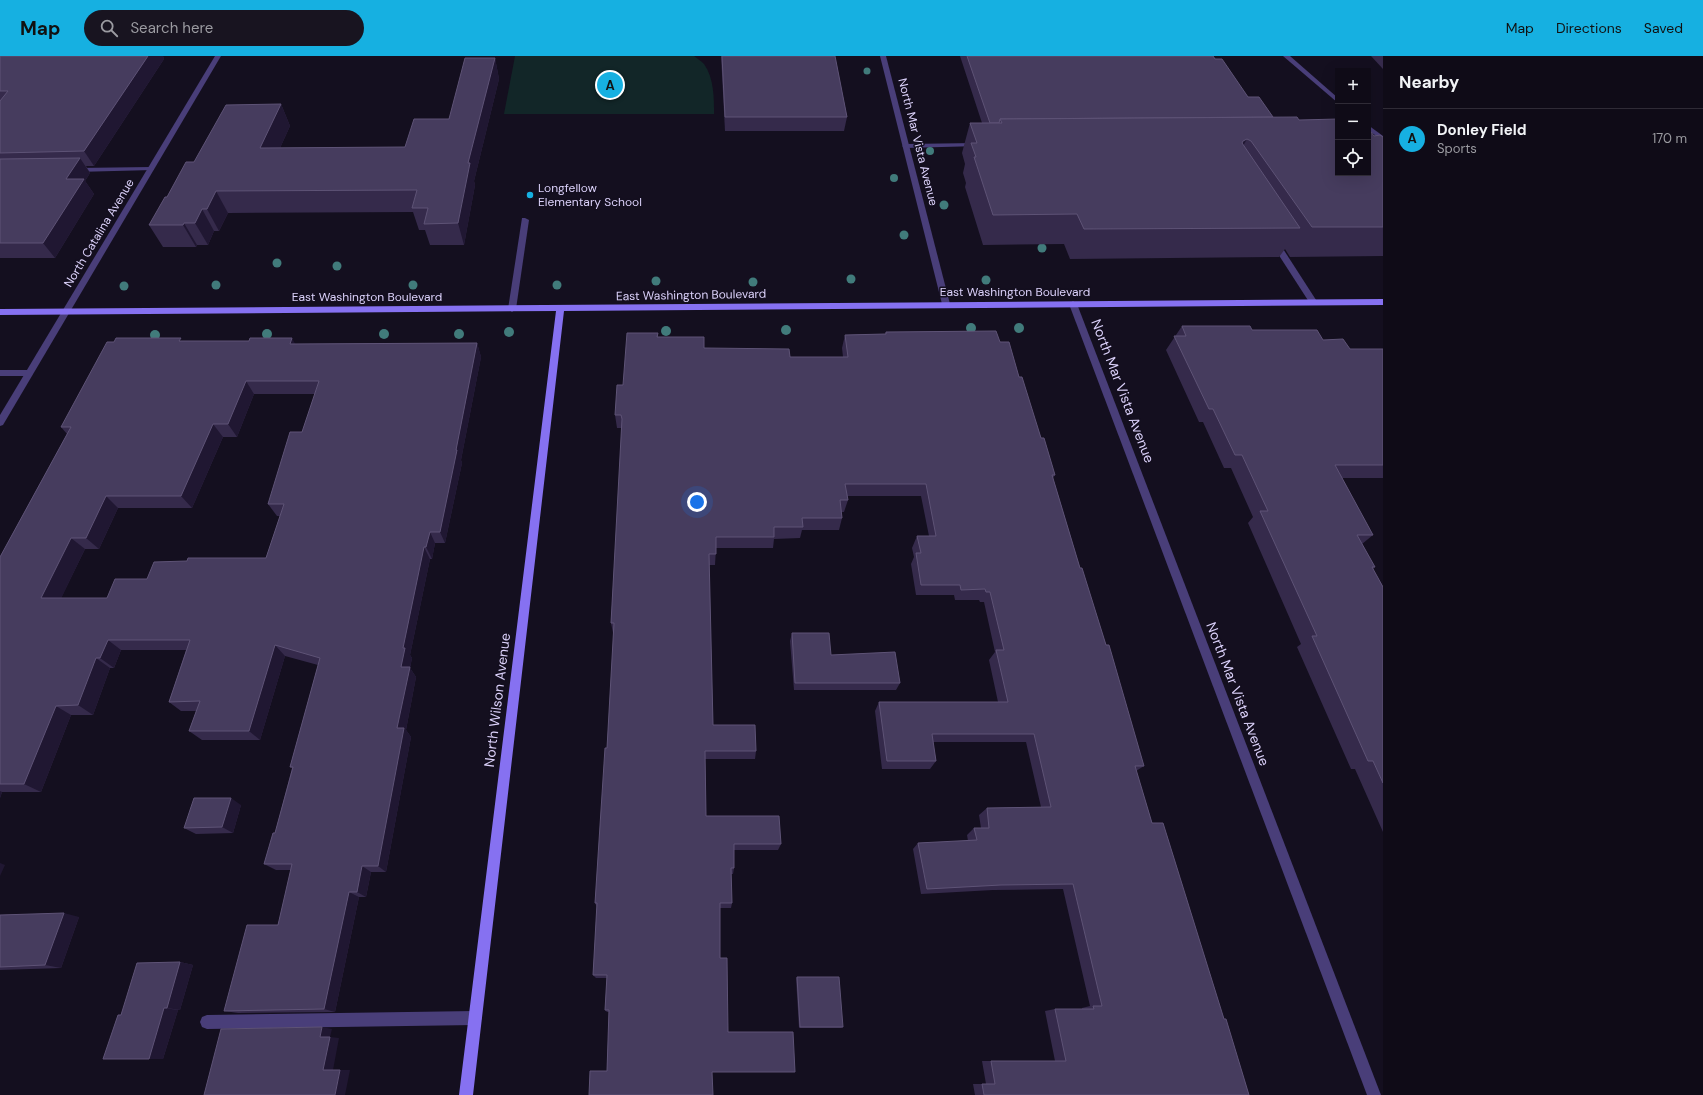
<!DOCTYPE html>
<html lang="en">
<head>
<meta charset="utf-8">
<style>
  body { margin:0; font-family:"DM Sans",sans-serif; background:#181420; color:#f1f3f6 }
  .controls { position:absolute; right:12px; top:12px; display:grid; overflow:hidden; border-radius:0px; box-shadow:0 4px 16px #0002 }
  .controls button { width:36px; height:36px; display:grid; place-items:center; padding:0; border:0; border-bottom:1px solid #2f2b36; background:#0f0b17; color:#f1f3f6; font:20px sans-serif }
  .you { position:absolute; left:697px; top:446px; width:14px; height:14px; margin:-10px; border:3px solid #fff; border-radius:50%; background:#1a73e8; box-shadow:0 0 0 6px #1a73e833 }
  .badge { display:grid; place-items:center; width:26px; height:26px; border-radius:50%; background:#16b0e1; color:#111; font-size:13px; font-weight:700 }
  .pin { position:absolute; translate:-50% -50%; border:2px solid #fff; box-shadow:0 1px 4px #0006 }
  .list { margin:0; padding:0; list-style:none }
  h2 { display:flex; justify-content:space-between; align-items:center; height:52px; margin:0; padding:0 16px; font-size:17px }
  h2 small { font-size:13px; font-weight:400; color:#9b9ba1 }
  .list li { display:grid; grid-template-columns:26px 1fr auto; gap:12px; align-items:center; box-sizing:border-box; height:60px; padding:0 16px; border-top:1px solid #2f2b36 }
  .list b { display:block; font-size:15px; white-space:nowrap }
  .list p { margin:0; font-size:13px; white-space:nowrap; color:#9b9ba1 }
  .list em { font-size:13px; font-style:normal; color:#9b9ba1 }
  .icon { flex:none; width:22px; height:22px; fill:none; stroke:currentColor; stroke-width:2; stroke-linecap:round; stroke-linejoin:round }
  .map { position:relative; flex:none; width:1383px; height:1039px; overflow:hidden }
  header { display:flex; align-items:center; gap:24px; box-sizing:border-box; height:56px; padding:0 20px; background:#16b0e1; color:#111 }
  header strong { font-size:19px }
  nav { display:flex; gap:22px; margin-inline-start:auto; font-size:14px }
  .search { width:280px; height:36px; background:#181420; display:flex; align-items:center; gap:10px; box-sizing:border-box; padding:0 14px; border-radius:22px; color:#9b9ba1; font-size:15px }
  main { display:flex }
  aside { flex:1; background:#0f0b17 }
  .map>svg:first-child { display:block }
</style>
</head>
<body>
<header>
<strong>Map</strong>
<div class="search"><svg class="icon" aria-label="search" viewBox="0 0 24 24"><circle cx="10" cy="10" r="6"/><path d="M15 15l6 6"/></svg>Search here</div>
<nav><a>Map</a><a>Directions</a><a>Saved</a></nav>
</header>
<main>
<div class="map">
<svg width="1383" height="1039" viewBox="0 0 1383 1039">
  <rect width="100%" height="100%" fill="#140f1f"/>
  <path fill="#122628" d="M515,0H694C697,2 701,5 704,8C714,22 714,42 714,58H504Z"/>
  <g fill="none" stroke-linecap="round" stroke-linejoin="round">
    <g fill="#493e79" fill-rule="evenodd">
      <polygon points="977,87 980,89 979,90 905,92 902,90 905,88"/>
      <polygon points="151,111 154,113 153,114 76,116 73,114 76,112"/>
      <polygon points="522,162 525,162 529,164 516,253 512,256 508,253"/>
      <polygon points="1272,185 1278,185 1318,247 1317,249 1311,249 1271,187"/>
      <polygon points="0,314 29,314 33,317 29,320 0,320"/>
      <polygon points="475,955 480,957 482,962 480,967 475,969 207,973 202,971 200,966 202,961 207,959"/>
    </g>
    <g fill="#493e79" fill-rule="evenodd">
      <polygon points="215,0 221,0 3,369 0,370 0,359"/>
      <polygon points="880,0 886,0 950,248 946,251 942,248"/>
      <polygon points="1283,0 1290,0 1338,42 1338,47"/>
      <polygon points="1368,69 1383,80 1383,85 1368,74"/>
      <polygon points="1073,245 1077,248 1381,1039 1367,1039 1069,248"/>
    </g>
    <polygon fill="#8671f1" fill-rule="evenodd" points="1383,243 1383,249 564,255 473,1039 459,1039 556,255 0,259 0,253"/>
  </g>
  <g fill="#417b7b">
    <circle cx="867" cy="15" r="3.5"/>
    <circle cx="930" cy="95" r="4"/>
    <circle cx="894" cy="122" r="4"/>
    <circle cx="944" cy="149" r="4.5"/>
    <circle cx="904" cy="179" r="4.5"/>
    <circle cx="1042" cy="192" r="4.5"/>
    <circle cx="277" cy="207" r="4.5"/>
    <circle cx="337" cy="210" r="4.5"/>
    <circle cx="851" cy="223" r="4.5"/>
    <circle cx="986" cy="224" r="4.5"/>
    <circle cx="656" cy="225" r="4.5"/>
    <circle cx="753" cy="226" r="4.5"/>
    <circle cx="216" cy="229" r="4.5"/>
    <circle cx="413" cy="229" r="4.5"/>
    <circle cx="557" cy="229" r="4.5"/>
    <circle cx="124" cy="230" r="4.5"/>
    <circle cx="971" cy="272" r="5"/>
    <circle cx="1019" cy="272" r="5"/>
    <circle cx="786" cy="274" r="5"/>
    <circle cx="666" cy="275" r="5"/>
    <circle cx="509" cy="276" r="5"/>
    <circle cx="267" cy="278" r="5"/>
    <circle cx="384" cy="278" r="5"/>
    <circle cx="459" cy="278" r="5"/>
    <circle cx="155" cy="279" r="5"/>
  </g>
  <g fill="#352a4b" fill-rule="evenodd">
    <polygon points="0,0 163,0 164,3 94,110 86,110 90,117 85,125 94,138 55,202 0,202"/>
    <polygon points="721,0 835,0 847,61 844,75 725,75"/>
    <polygon points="960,0 1213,0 1248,41 1273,61 1299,64 1383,81 1383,200 1290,201 1285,193 1279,201 1070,203 1064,188 983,189 965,131 966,127 963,117 965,108 962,97 970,67 982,67"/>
    <polygon points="1371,0 1383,0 1383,13"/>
    <polygon points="495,2 499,23 474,125 475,129 464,189 430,189 425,174 419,174 413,156 228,157 219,175 214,175 208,189 197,189 196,191 163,191 149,169 167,141 194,106 281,48 290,70 280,92 405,91 449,63"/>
    <polygon points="1182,270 1252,274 1323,284 1350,293 1383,293 1383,422 1342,422 1373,479 1362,488 1375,511 1373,513 1383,531 1383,776 1355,713 1351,713 1297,591 1301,588 1248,467 1253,461 1231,412 1224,412 1203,366 1199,366 1166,294"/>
    <polygon points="886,276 1000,286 1019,321 1041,382 1055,419 1053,422 1080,512 1106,589 1144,710 1136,715 1152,767 1224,963 1249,1039 975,1039 973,1028 986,1028 982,1005 1055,1005 1045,955 1055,953 1082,953 1082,952 1090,950 1063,833 993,834 921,838 913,793 918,787 968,785 967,779 974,772 981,772 979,759 987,752 1041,751 1026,686 933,686 936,705 930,713 882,713 875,655 879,646 998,646 989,604 995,596 984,546 980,546 979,544 955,544 954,539 916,539 911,508 914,501 912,492 917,480 929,480 921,440 847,440 848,444 844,456 841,456 842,462 839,474 802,474 800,482 774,483 773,492 716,492 715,509 709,509 713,669 756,695 755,703 705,703 706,760 781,788 778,794 734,794 734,812 733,818 731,818 732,847 731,852 720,852 720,902 728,976 795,1016 712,1016 607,1015 609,956 607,956 605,954 607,922 596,922 593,919 597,851 595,847 607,692 614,577 613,577 611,567 622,372 617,372 615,359 623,329 658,277 658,281 704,292 790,301 843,301 842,292 845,279 885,278"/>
    <path d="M183,285L295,288L477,287L481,301L461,404L462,407L445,487H435L432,503H430L410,599L412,602L410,612L416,621L406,674L411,681L386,816H371L366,841H359L335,956L238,957L224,955L278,869L291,814H276L264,808L275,777L292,712L290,711L318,609L285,600L260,684H202L189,675L196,655H181L169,646L186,594H121L114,612H110L93,659H71L41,736H2L0,742V501L67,378L61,371ZM254,338H315L302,376L268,448L277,460H280L266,502L147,523L107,542H61L85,493H99L118,452H192L223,381H237Z"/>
    <polygon points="792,577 831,599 900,627 896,634 794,634 790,585"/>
    <polygon points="241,749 233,777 196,778 184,772"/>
    <polygon points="0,859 79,861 61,912 0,914"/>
    <polygon points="180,906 193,909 180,954 178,954 163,1003 103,1003 121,959"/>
    <polygon points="797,921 843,971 841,972 799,972 796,922"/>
  </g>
  <g fill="#201732">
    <polygon points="148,0 163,0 164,3 94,110 84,95"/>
    <polygon points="495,2 499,23 474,125 475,129 464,189 458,167 468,107"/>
    <polygon points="281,48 290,70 270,114 260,92"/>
    <polygon points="1247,83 1230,113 1243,85"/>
    <polygon points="80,102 90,117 85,125 94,138 55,202 43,187 66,123"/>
    <polygon points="216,135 228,157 219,175 207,153"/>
    <polygon points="202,153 214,175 208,189 195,167"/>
    <polygon points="184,167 197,189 196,191 183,169"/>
    <polygon points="292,282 299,295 290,288"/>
    <polygon points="477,287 481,301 461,404 462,407 445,487 440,476"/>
    <polygon points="246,325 254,338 237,381 228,368"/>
    <polygon points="213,368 223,381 192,452 181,440"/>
    <polygon points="106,440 118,452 99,493 86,482"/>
    <polygon points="430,476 435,487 432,503 426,491"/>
    <polygon points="71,482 85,493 56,553 41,542"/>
    <polygon points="424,491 430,503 410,599 412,602 410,612 416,621 406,674 411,681 386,816 378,810 397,672 403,592"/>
    <polygon points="108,584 121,594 114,612 100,602"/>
    <polygon points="275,589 285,600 260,684 249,675"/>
    <polygon points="96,602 110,612 93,659 78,649"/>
    <polygon points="56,650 71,659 41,736 24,728"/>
    <polygon points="0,735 2,736 0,742"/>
    <polygon points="231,742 241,749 233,777 222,771"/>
    <polygon points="0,807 5,809 0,820"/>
    <polygon points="362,810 371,816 366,841 357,836"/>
    <polygon points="349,836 359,841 335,956 324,953"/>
    <polygon points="64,857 79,861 61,912 45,909"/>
    <polygon points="180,906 193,909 180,954 167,952"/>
    <polygon points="164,952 178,954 163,1003 149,1003"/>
    <polygon points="322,971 332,973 330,981 339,982 333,1014 323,1014 320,981"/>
    <polygon points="340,1014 350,1014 345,1039 335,1039"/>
  </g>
  <g fill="#463c5e" stroke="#5e5376" fill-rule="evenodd">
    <polygon points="0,0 148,0 84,95 0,97 0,45 8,35 0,35"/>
    <polygon points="722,0 835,0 847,61 725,61"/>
    <polygon points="967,0 1213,0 1215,3 1222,3 1248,41 1259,41 1273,61 1000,63 999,67 990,67"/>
    <polygon points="465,2 495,2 468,107 470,107 458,167 424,168 428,152 412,152 417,134 216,135 207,153 202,153 195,167 184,167 183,169 149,169 165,141 167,141 186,106 194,106 226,49 281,48 260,92 405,91 414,63 449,63"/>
    <polygon points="1297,61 1299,64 1338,63 1338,117 1368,117 1368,72 1374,80 1380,79 1383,81 1383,171 1312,171 1251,85 1247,83 1243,85 1242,87 1300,172 1084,173 1077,158 993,159 974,101 976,101 971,87 977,87 970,67 1002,67 1000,63"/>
    <polygon points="80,102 66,123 84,123 43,187 0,187 0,103"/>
    <polygon points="1182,270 1250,270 1252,274 1317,274 1323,284 1343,283 1350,293 1383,293 1383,409 1335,409 1373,479 1357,479 1375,511 1372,511 1383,531 1383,727 1373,705 1368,705 1312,580 1317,580 1260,455 1268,455 1242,399 1235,399 1213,353 1209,353 1174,280 1186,280"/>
    <polygon points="996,275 1000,286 1009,286 1019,321 1022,321 1041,382 1044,382 1055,419 1052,419 1080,512 1082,512 1106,589 1109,589 1144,710 1135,710 1152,767 1163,767 1224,963 1226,963 1249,1039 984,1039 982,1028 995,1028 991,1005 1066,1005 1055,953 1094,953 1093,950 1102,950 1073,828 1001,829 927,833 918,787 977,784 974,772 989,772 987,752 1051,751 1034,678 932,678 936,705 887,705 879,646 1008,646 996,594 1004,594 990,536 986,536 985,533 961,534 960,529 921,529 916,497 921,497 917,480 936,480 926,428 845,428 848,444 840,444 842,462 802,462 803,471 774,471 774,481 716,481 716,498 709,498 713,669 755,669 756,695 705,695 706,760 779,760 781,788 734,788 734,812 731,812 732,847 720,847 720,902 727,902 728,976 793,976 795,1016 712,1016 713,1039 589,1039 590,1015 607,1015 609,954 605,954 607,919 593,919 597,847 595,847 605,692 607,692 614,567 611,567 622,363 621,359 615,359 617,329 623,329 627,277 658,277 657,281 704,281 704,292 789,293 790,301 848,301 845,279 886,278 886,276"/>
    <path d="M116,282H181L179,285H249L250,282H292L290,288L477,287L456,394H457L440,476H430L426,491H424L403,592H405L401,611H410L397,672H404L378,810H362L357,836H349L324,953L224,955L247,869H278L292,808H264L273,777H275L293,711H290L320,602L275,589L249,675H189L200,645L169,646L190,584H108L100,602H96L78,649L56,650L24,728H0V501L71,371H61L107,286H114ZM246,325H319L302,376H290L268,448H284L266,502H188L187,505L154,506L147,523H115L107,542H41L71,482H86L106,440H181L213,368H228Z"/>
    <polygon points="792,577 829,577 831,599 895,596 900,627 795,627"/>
    <polygon points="194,742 231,742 222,771 184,772"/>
    <polygon points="64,857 45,909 0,911 0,859"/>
    <polygon points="180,906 167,952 164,952 149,1003 103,1003 118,959 121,959 137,907"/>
    <polygon points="797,921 839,921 843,971 800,971"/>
    <polygon points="322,971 320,981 330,981 323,1014 340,1014 335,1039 204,1039 221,973"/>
  </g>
  <circle fill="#16b0e1" stroke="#140f1f" stroke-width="1.5" cx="530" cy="139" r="4"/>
  <g text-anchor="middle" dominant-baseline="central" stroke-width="3" stroke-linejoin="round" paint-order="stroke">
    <g font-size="12" fill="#dbd1fa" stroke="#140f1f">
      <text transform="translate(918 86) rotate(76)">North Mar Vista Avenue</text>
      <text transform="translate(99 177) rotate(-59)">North Catalina Avenue</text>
      <text x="1015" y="236">East Washington Boulevard</text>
      <text transform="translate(691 239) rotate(-1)">East Washington Boulevard</text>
      <text x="367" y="241">East Washington Boulevard</text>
    </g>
    <g font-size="12" fill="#dbd1fa" stroke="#140f1f" text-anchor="start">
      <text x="538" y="132">Longfellow<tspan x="538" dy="14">Elementary School</tspan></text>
    </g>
    <g font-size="14" fill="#dbd1fa" stroke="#140f1f">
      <text transform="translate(1123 335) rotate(69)">North Mar Vista Avenue</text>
      <text transform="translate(1238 638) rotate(69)">North Mar Vista Avenue</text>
      <text transform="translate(497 644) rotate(-83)">North Wilson Avenue</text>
    </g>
  </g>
</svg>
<div class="controls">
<button>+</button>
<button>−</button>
<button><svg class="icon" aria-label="locate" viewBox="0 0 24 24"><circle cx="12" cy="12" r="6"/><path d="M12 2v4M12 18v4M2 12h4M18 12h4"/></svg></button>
</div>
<div class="you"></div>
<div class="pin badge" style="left:610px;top:29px">A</div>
</div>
<aside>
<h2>Nearby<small></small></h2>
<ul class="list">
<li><span class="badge">A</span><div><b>Donley Field</b><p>Sports</p></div><em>170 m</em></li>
</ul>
</aside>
</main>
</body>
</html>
